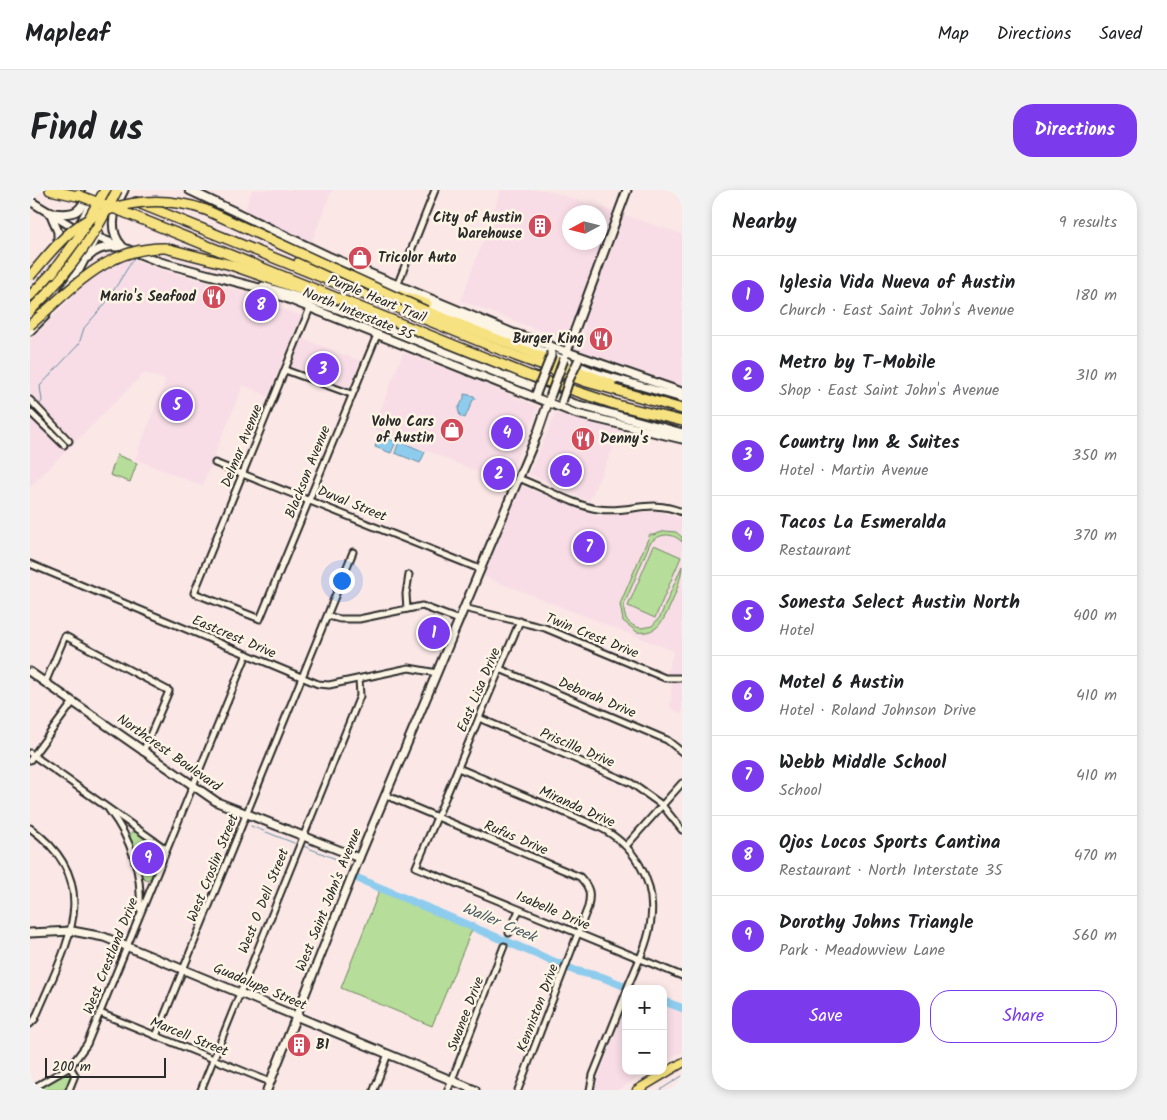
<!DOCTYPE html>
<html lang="en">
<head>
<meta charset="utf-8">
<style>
  body { margin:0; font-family:Kalam,sans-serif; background:#f2f2f2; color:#202124 }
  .controls { position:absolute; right:15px; bottom:15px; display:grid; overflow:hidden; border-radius:10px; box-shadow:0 2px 8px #0003 }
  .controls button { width:45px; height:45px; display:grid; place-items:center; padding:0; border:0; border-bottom:1px solid #e0e0e0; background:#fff; color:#202124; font:25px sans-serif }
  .compass { position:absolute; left:532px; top:15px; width:45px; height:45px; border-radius:50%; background:#fff; box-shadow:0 2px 8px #0003; rotate:263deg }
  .scale { position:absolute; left:15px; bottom:12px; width:121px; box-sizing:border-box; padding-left:5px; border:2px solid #2b2b2b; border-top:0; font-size:14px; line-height:18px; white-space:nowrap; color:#2b2b2b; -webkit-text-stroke:4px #fcf5e5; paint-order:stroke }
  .you { position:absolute; left:311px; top:390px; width:18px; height:18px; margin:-12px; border:4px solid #fff; border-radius:50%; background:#1a73e8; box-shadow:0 0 0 8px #1a73e833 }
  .badge { display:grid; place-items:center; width:32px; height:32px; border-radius:50%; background:#7c3aed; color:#fff; font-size:16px; font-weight:700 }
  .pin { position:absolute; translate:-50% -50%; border:2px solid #fff; box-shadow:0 1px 5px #0006 }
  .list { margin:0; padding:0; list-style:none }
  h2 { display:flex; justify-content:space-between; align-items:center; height:65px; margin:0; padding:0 20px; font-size:21px }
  h2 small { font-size:16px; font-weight:400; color:#757577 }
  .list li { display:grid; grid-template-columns:32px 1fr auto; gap:15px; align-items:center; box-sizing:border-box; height:80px; padding:0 20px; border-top:1px solid #e0e0e0 }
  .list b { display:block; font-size:19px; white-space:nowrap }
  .list p { margin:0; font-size:16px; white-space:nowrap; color:#757577 }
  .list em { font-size:16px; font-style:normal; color:#757577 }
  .actions { display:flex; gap:10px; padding:15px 20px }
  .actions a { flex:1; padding:11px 0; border:1px solid #7c3aed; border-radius:20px; text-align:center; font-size:18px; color:#7c3aed }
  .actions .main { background:#7c3aed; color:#fff }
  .map { position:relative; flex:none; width:652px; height:900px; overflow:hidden; border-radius:20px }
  header { display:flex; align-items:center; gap:30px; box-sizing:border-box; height:70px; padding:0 25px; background:#fff; border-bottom:1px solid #e0e0e0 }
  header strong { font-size:24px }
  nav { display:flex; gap:28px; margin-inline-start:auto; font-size:18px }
  .intro { display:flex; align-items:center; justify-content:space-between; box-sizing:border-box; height:120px; padding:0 30px }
  h1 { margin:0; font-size:35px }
  .button { padding:12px 22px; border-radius:20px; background:#7c3aed; color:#fff; font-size:18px; font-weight:700 }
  main { display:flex; gap:30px; padding:0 30px }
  aside { flex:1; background:#fff; border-radius:20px; box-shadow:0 2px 8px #0003 }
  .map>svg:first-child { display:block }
</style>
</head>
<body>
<header>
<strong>Mapleaf</strong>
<nav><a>Map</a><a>Directions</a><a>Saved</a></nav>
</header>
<div class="intro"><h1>Find us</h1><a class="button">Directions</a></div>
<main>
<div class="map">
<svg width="652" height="900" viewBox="0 0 652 900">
  <rect width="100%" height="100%" fill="#fae7e6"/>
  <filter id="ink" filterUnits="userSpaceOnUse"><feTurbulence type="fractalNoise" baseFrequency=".02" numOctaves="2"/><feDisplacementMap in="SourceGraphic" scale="10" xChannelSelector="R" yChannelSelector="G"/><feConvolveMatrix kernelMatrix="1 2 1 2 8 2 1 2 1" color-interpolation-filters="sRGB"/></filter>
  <g filter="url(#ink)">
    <g fill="#f8dde6" fill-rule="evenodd">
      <polygon points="222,0 302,0 281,53 214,22"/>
      <path d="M471,0H516L652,44V196L549,160L556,134L542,129L534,149L431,111ZM540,22H570V52H540Z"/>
      <polygon points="101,69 139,82 246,111 244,116 271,126 238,206 213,195 172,296 105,269 136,190 114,183 0,297 0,151 55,94 69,83"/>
      <polygon points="271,148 330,171 318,199 260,176"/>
      <polygon points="373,163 441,188 508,217 476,294 343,238"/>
      <polygon points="526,223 591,241 559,311 499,284"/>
      <polygon points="491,296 568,326 628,321 652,329 652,524 640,518 642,490 635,488 644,461 453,386"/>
      <polygon points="633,814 652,821 652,862 633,872"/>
      <polygon points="596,815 596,881 618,881 588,900 564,900"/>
    </g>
    <g fill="#b6dd99" stroke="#708462">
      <polygon points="87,265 107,273 100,292 80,285"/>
      <path d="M635,341L646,342L652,347V352C642,342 630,343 620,353L594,415C593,427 598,436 611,438L622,436L630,427L652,376C652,390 637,430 626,438C620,442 614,443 607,442L593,431L590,414L620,344L623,345Z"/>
      <polygon points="624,355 651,367 625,428 598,416"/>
      <polygon points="101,642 107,642 131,660 121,688 117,690 111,686 100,648"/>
      <polygon points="350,699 443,737 402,836 311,798"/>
      <polygon points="38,880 43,883 36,900 8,900"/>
    </g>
    <g fill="#8eccee" stroke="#668ca0">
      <polygon points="434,204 444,206 446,209 443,210 435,228 430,226 428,219 434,208"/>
      <polygon points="349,245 366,252 361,263 345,257"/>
      <polygon points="369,251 395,262 390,273 365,263"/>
    </g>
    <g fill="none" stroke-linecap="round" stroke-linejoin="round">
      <g stroke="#668ca0" stroke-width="1">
        <polyline points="10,214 12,211 10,196 49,154 54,138 75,114 104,68"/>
        <polyline points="221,636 264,653"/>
        <polyline points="273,656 319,674"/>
        <polyline points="630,900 652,886"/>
      </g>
      <g stroke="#8eccee" stroke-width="8">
        <polyline points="327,688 546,781 572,787 602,799"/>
        <polyline points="633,811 652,818"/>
      </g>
      <g stroke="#2b2b2b" stroke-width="9">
        <g id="street">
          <polyline points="367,96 405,0"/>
          <polyline points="280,118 164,403 230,429 347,145"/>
          <polyline points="255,180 321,204"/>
          <polyline points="0,210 39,251"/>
          <polyline points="0,222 34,255"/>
          <polyline points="185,273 450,379"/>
          <path d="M488,288C511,296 545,316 568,319C600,324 619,308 652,322"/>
          <polyline points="0,374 288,494 299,495 379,478 407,483"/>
          <polyline points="434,418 515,438 635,488 652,488"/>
          <polyline points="377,419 376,404 379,385"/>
          <polyline points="298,426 310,429 329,429 392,416 429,430"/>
          <polyline points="490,431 386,677 652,786"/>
          <polyline points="470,479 637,550 652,562"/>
          <polyline points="15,493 35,446 139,501 113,562"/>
          <polyline points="449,528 601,593 632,615 652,640"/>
          <polyline points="0,563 136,659"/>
          <polyline points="0,570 43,512"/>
          <path d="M428,578L569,637C603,654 626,690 621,729C619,753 606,776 597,799"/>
          <path d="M355,605L550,687C560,698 561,703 558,717L488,900"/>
          <path d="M79,620C102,650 112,682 110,719"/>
          <path d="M0,638C78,694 34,759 5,829L0,834"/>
          <polyline points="596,656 652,593"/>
          <polyline points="479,743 489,720"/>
          <polyline points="70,823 240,892"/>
          <polyline points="126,846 323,362"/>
          <polyline points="0,900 40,877"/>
          <polyline points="39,900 45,885 40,877 57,854 217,464"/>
          <polyline points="171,900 330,506 329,489"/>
          <polyline points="344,900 358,864"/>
          <polyline points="418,900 474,756"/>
          <polyline points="560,900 563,885 596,803"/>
        </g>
      </g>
      <g stroke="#2b2b2b" stroke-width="11">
        <g id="secondary">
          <polyline points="159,0 298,66 483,143 652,202"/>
          <polyline points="0,11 46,39 130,72 233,99 547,224 652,249"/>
          <polyline points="20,22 28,42 28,55"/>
          <path d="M23,23C47,26 51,21 60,0"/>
          <polyline points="50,34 67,0"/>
          <path d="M92,56C77,40 84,18 94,0"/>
          <path d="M58,67C66,59 75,56 87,57"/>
          <polyline points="326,83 376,105"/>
          <polyline points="233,96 310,120 545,214 652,243"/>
          <polyline points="35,101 49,80 68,43"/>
          <polyline points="392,112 566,183 652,208"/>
          <polyline points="0,141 16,125"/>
          <polyline points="536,164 597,0"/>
          <polyline points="0,482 187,612 329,668"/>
          <polyline points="0,743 42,741 74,747 445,900"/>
          <polyline points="237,900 329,668 508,242 520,207"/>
        </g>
      </g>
      <g stroke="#2b2b2b" stroke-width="11">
        <polyline id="primary" points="607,900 652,873"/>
      </g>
      <g stroke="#2b2b2b" stroke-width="12">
        <g id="highway">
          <polyline points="20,0 47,6"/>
          <polyline points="106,12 486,166 557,192 652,219"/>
          <polyline points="96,23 498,185 587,215 652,231"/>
          <polyline points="135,58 201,75 278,102 290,103"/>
          <polyline points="269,72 314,87"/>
          <polyline points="369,105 397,114"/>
          <polyline points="0,106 22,83"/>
          <polyline points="396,121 581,194"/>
        </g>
      </g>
      <use href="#street" stroke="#fcf5e5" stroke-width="5"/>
      <use href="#secondary" stroke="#fcf5e5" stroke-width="7"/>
      <use href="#primary" stroke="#f7e281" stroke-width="8"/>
      <use href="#highway" stroke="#f7e281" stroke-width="9"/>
      <g stroke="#2b2b2b" stroke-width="11" stroke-linecap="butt">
        <g id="secondary-bridge">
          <polyline points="506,204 521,166 521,161"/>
          <polyline points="520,207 534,169"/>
          <polyline points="532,212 539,190 548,171"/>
        </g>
      </g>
      <g stroke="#2b2b2b" stroke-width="12" stroke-linecap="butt">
        <g id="highway-bridge">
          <polyline points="48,5 96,23"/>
          <polyline points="22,83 48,48 75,0"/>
          <path d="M0,86C12,72 23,58 36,46C75,10 128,4 176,20L396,121"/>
          <path d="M0,121C37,85 65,47 87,0"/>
          <path d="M0,135C42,99 76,57 135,58"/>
        </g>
      </g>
      <use href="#secondary-bridge" stroke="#fcf5e5" stroke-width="7"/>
      <use href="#highway-bridge" stroke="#f7e281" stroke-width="9"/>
    </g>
  </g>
  <defs>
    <g id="building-disc" transform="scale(1.25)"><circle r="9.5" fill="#d1495b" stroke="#fcf5e5"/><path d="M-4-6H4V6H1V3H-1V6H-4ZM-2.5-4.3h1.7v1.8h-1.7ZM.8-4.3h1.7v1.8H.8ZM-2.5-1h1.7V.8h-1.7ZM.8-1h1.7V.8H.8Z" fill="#fff"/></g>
    <g id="shop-disc" transform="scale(1.25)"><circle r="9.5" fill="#d1495b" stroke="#fcf5e5"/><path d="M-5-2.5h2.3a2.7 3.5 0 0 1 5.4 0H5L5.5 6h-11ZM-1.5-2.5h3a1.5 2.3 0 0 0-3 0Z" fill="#fff"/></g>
    <g id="restaurant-disc" transform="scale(1.25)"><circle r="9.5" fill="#d1495b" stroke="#fcf5e5"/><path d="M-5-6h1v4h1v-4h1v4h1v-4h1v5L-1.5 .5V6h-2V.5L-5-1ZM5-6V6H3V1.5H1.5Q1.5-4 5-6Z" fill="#fff"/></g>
  </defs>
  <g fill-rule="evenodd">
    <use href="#building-disc" x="510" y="36"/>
    <use href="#shop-disc" x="330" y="68"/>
    <use href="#restaurant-disc" x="184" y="107"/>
    <use href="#restaurant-disc" x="571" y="149"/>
    <use href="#shop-disc" x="422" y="240"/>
    <use href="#restaurant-disc" x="553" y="249"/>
    <use href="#building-disc" x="269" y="855"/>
  </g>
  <g text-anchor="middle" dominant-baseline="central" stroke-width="5" stroke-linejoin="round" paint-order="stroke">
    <g font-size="14" font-weight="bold" fill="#2b2b2b" stroke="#fcf5e5" text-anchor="end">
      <text x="492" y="28">City of Austin<tspan x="492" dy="16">Warehouse</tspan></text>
      <text x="348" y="68" text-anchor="start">Tricolor Auto</text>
      <text x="166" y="107">Mario's Seafood</text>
      <text x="554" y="149">Burger King</text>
      <text x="404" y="232">Volvo Cars<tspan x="404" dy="16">of Austin</tspan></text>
      <text x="570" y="249" text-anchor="start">Denny's</text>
      <text x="286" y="855" text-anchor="start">B1</text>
    </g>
    <g font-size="14" fill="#2b2b2b" stroke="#fcf5e5">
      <text transform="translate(347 109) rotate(22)">Purple Heart Trail</text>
      <text transform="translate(328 124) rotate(22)">North Interstate 35</text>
      <text transform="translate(212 256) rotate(-68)">Delmar Avenue</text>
      <text transform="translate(278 282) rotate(-68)">Blackson Avenue</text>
      <text transform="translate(322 314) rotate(22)">Duval Street</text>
      <text transform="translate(562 446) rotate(22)">Twin Crest Drive</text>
      <text transform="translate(204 447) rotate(23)">Eastcrest Drive</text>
      <text transform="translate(449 500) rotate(-67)">East Lisa Drive</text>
      <text transform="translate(567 508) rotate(23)">Deborah Drive</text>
      <text transform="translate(547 558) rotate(23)">Priscilla Drive</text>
      <text transform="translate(139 563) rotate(35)">Northcrest Boulevard</text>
      <text transform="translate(547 617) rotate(24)">Miranda Drive</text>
      <text transform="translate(486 648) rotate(23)">Rufus Drive</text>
      <text transform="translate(183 678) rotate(-68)">West Croslin Street</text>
      <text transform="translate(299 710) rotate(-68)">West Saint John's Avenue</text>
      <text transform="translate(234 711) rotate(-68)">West O Dell Street</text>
      <text transform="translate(523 721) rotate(23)">Isabelle Drive</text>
      <text transform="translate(81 766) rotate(-68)">West Crestland Drive</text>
      <text transform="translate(230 797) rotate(23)">Guadalupe Street</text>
      <text transform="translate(508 818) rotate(-69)">Kenniston Drive</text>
      <text transform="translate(436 824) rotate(-69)">Swanee Drive</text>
      <text transform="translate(159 847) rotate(22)">Marcell Street</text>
    </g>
    <g font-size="15" font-style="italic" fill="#495b66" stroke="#fcf5e5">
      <text transform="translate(469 733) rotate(23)">Waller Creek</text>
    </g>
  </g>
</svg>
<div class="controls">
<button>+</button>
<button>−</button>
</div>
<svg class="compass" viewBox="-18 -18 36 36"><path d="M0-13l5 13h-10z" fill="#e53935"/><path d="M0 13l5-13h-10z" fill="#757577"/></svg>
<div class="scale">200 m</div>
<div class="you"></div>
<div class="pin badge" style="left:404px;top:443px">1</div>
<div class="pin badge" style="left:469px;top:284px">2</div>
<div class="pin badge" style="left:293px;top:179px">3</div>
<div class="pin badge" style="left:477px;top:243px">4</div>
<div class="pin badge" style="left:147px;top:215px">5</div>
<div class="pin badge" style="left:536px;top:281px">6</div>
<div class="pin badge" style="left:559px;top:357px">7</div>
<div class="pin badge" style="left:231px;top:115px">8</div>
<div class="pin badge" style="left:118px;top:668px">9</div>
</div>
<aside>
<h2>Nearby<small>9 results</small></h2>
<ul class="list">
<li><span class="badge">1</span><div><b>Iglesia Vida Nueva of Austin</b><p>Church · East Saint John's Avenue</p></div><em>180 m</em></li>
<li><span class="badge">2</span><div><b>Metro by T-Mobile</b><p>Shop · East Saint John's Avenue</p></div><em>310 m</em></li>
<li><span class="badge">3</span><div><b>Country Inn &amp; Suites</b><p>Hotel · Martin Avenue</p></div><em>350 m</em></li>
<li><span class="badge">4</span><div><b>Tacos La Esmeralda</b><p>Restaurant</p></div><em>370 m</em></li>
<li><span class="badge">5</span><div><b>Sonesta Select Austin North</b><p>Hotel</p></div><em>400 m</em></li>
<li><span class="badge">6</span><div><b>Motel 6 Austin</b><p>Hotel · Roland Johnson Drive</p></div><em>410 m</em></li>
<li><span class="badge">7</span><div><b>Webb Middle School</b><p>School</p></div><em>410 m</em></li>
<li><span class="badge">8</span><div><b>Ojos Locos Sports Cantina</b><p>Restaurant · North Interstate 35</p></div><em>470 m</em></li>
<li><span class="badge">9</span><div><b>Dorothy Johns Triangle</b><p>Park · Meadowview Lane</p></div><em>560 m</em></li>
</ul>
<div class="actions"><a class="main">Save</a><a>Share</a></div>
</aside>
</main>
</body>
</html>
